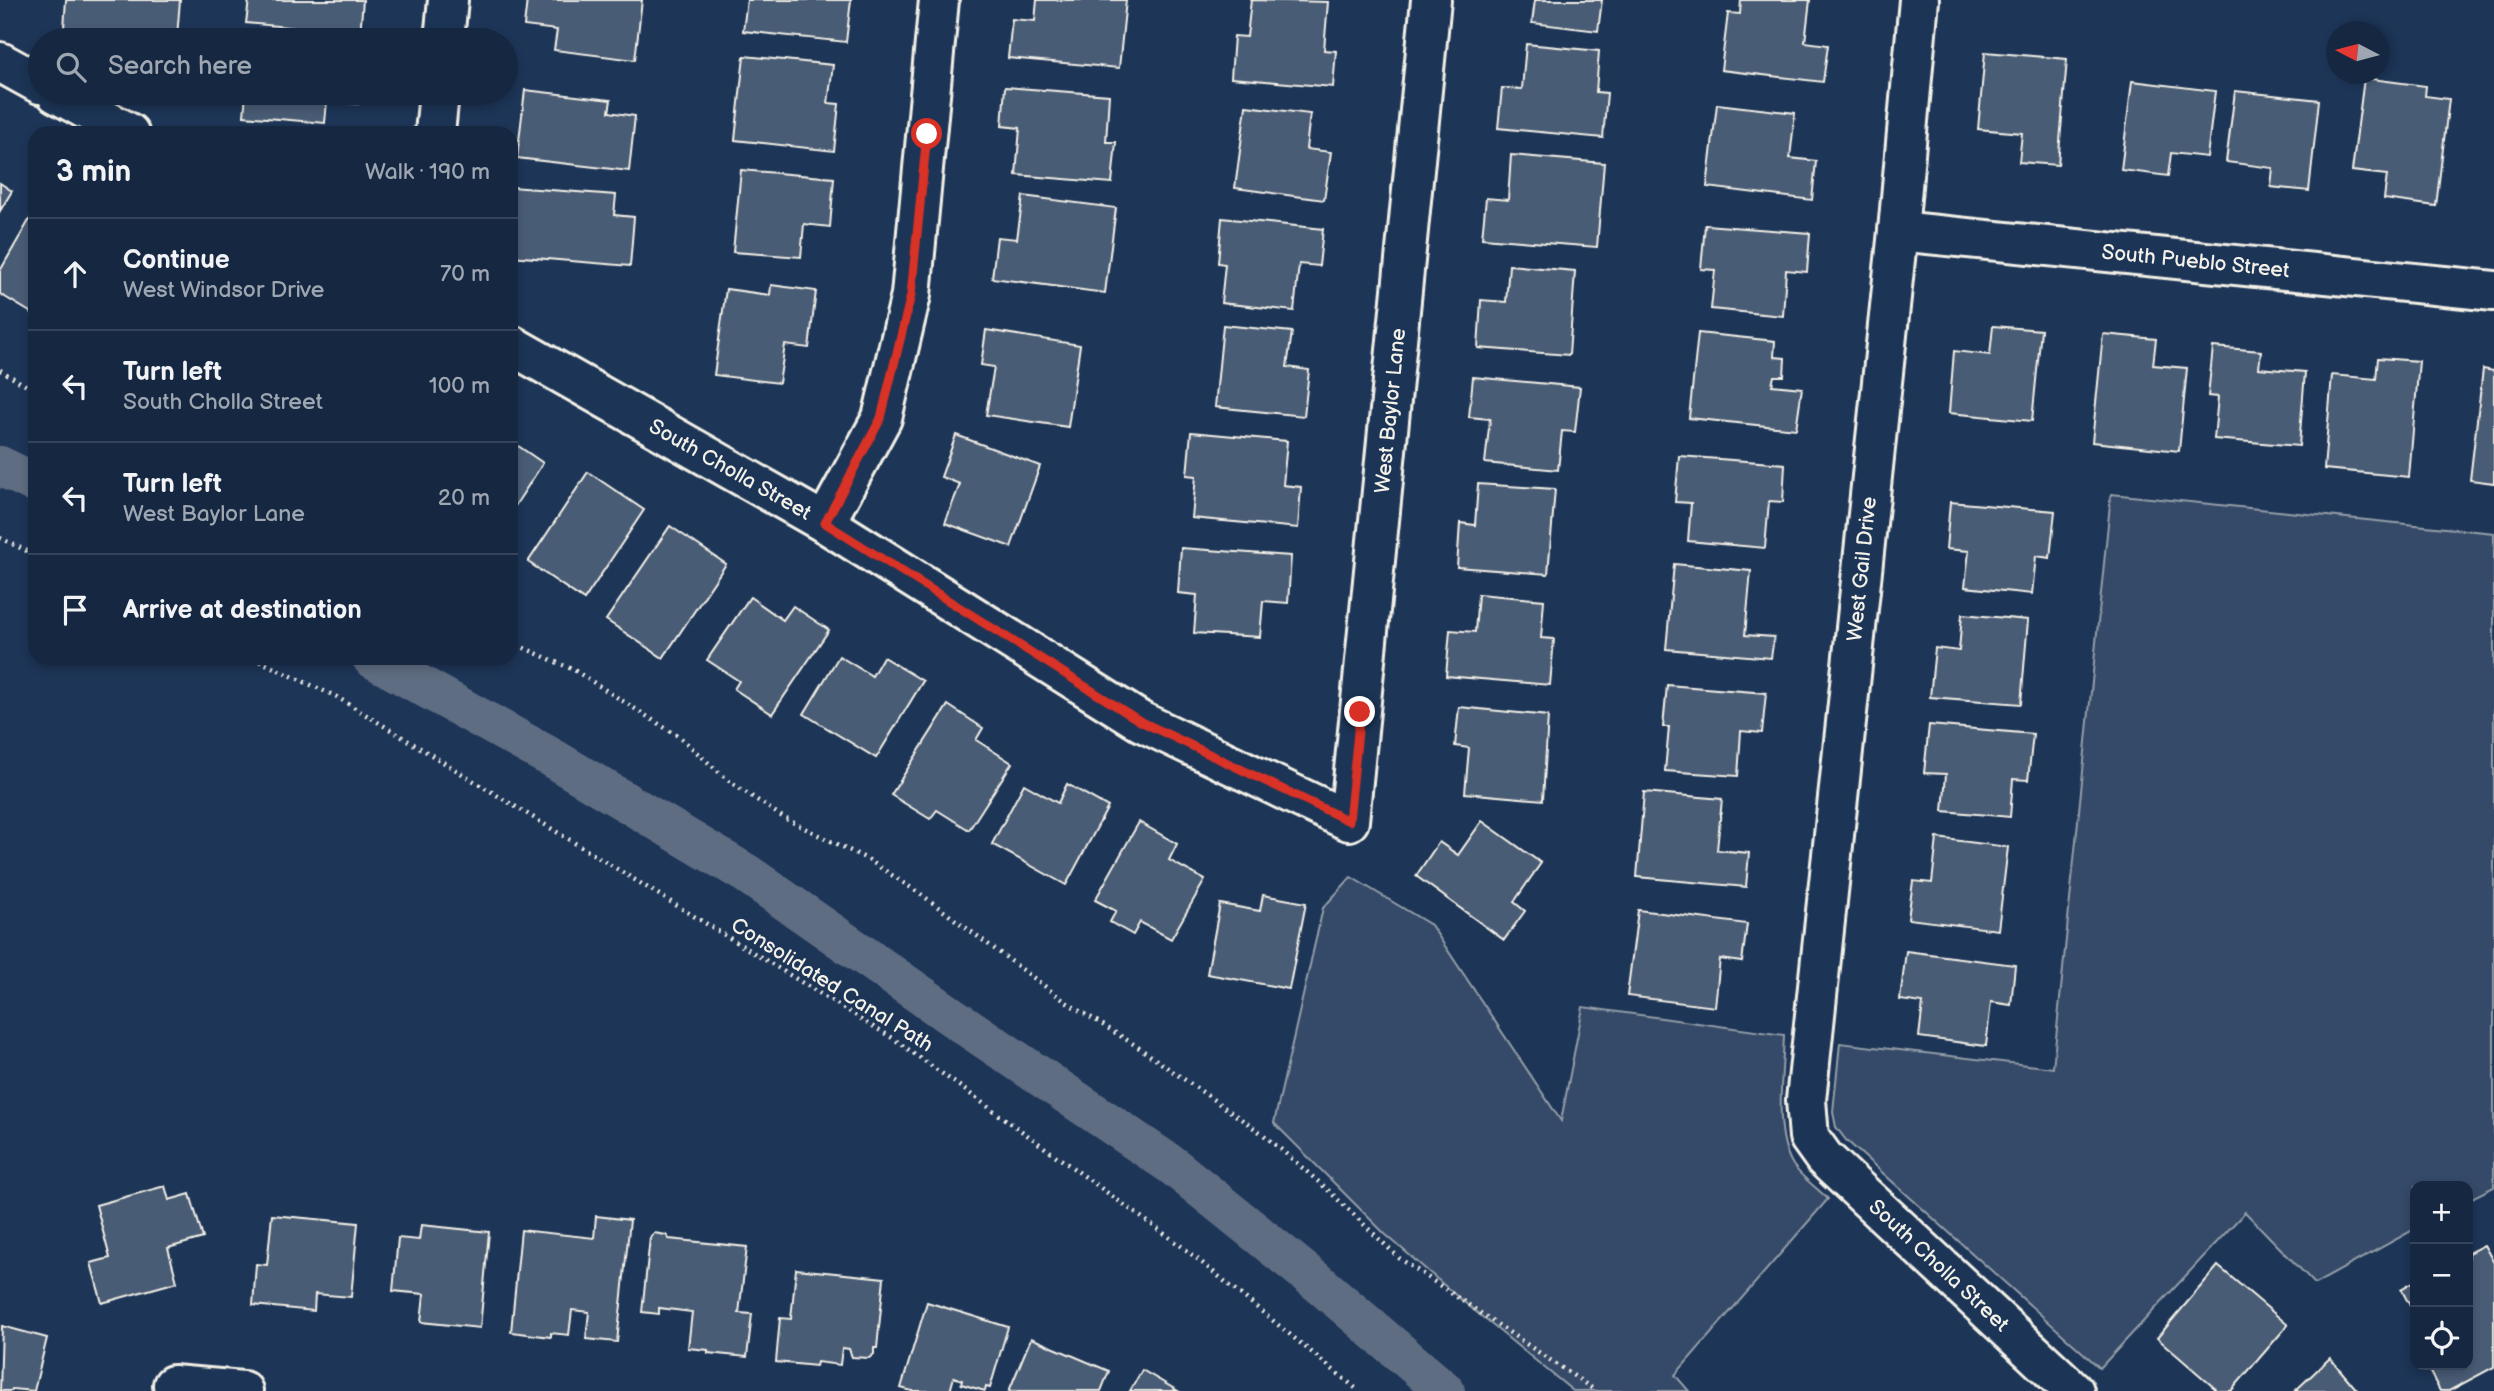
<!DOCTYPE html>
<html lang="en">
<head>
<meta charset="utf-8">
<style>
  body { margin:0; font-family:"Balsamiq Sans",sans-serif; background:#1f3048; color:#f1f3f6 }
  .controls { position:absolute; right:21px; bottom:21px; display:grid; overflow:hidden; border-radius:14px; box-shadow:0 4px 10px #0003 }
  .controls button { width:63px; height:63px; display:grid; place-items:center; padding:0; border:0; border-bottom:2px solid #35445a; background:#162841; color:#f1f3f6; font:35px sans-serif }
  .compass { position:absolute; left:2326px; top:21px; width:63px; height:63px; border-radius:50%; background:#162841; box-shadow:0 4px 10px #0003; rotate:276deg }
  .stop { position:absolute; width:21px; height:21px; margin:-16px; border:5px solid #d93025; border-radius:50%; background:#fff }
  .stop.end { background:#d93025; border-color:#fff; box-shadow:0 2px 7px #0008 }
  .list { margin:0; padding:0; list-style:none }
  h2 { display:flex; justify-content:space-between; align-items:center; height:91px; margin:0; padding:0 28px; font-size:30px }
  h2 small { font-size:23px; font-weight:400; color:#9ea6b1 }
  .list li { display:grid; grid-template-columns:46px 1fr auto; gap:21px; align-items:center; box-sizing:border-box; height:112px; padding:0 28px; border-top:2px solid #35445a }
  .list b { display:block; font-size:26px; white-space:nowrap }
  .list p { margin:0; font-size:23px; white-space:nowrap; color:#9ea6b1 }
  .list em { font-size:23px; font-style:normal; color:#9ea6b1 }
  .icon { flex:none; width:38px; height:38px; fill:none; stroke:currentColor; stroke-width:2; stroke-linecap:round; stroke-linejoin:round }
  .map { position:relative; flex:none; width:2494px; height:1391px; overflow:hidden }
  .search { position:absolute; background:#162841; box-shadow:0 4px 10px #0003; left:28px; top:28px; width:490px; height:77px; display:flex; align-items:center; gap:18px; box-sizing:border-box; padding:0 24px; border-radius:38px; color:#9ea6b1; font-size:26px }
  .panel { position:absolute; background:#162841; box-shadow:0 4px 10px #0003; left:28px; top:126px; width:490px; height:539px; border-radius:21px }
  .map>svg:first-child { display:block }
</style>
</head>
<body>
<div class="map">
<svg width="2494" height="1391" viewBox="0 0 2494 1391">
  <rect width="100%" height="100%" fill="#1d3557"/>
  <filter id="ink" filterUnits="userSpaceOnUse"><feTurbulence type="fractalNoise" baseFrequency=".0143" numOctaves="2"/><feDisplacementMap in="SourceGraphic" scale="14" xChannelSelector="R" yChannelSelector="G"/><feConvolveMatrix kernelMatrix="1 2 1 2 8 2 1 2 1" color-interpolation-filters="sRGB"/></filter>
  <g filter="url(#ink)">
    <g fill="#354a67" stroke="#949ea8" stroke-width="2">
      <polygon points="2111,494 2494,533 2494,1187 2468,1200 2468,1186 2415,1186 2415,1229 2315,1284 2245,1212 2100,1368 1846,1140 1836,1127 1833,1112 1840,1043 2053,1068"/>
      <path d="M1351,877L1431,925L1561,1121L1583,1007L1784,1035C1783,1072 1773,1133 1793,1165C1801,1177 1817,1188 1828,1199L1675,1375L1689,1391H1573L1459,1298L1385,1234L1274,1123L1323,908Z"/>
    </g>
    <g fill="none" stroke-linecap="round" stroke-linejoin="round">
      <g stroke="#5e6d82" stroke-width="40">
        <polyline points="0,466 35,483"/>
        <polyline points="372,658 552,758 747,874 951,1016 1173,1166 1321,1285 1445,1391"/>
      </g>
    </g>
    <g fill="#485b74" stroke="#f4f1e8" stroke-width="2">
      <polygon points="66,0 180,0 177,37 64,28"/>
      <polygon points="249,0 363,0 360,34 246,23"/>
      <polygon points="527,0 642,0 635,60 554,50 557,30 524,26"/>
      <polygon points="747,0 851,0 846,42 743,31"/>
      <polygon points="1037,0 1126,0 1119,68 1008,58 1012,19 1035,21"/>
      <polygon points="1251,0 1328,2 1324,50 1336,51 1333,87 1231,78 1234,36 1247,37"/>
      <polygon points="1535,0 1602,0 1598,31 1532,23"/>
      <polygon points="1741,0 1810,0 1805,42 1828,45 1823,82 1721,70 1728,13 1740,14"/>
      <polygon points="1526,44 1599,51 1596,92 1607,93 1603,138 1498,128 1502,88 1522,89"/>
      <polygon points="1985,52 2067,59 2058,165 2019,162 2022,133 1978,129"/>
      <polygon points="744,56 833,65 828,103 839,104 834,151 735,140"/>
      <polygon points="2364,78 2426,86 2425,96 2449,99 2436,206 2384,199 2387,175 2352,171"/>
      <polygon points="2132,81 2215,91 2207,157 2171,153 2168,176 2121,170"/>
      <polygon points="1005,87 1109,95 1106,142 1116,142 1112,183 1016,175 1020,128 1002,126"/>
      <polygon points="525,90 611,100 609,112 635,116 629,171 517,158"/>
      <polygon points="2235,91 2319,100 2309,191 2271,187 2273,168 2226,162"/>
      <polygon points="246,93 359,93 358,104 327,101 325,123 244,116"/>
      <polygon points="1717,104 1795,113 1790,158 1816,161 1812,200 1707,187"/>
      <polygon points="1246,106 1310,114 1306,149 1331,152 1324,200 1235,188"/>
      <polygon points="1511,155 1604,163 1597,247 1482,238 1486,198 1508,200"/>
      <polygon points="741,170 834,178 830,227 804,224 801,257 733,252"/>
      <polygon points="0,183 12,191 0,211"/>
      <polygon points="511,187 616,195 614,215 634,217 630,266 511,256"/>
      <polygon points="1023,196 1116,208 1105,293 992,278 997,237 1017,239"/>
      <polygon points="35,210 35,315 0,294 0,271"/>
      <polygon points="1222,218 1323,229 1319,266 1299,264 1294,311 1221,303 1225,264 1218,263"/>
      <polygon points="1705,225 1810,233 1807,272 1786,270 1783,316 1711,309 1715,270 1701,269"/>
      <polygon points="1509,265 1575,271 1569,355 1478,348 1481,300 1506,302"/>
      <polygon points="771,285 816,291 809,348 785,345 779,383 714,375 726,289 770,295"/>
      <polygon points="1223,325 1292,332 1287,367 1309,370 1304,416 1215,407"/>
      <polygon points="1993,326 2041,330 2032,421 1949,413 1954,351 1990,355"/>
      <polygon points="986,330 1080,345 1068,427 986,415 994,367 981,365"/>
      <polygon points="1698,333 1775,341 1774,357 1785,358 1784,376 1774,376 1772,385 1802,388 1796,429 1689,418"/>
      <polygon points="2103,334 2156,339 2153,365 2187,368 2179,451 2092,442"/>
      <polygon points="2213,347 2261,351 2259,368 2305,372 2299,446 2214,439 2218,397 2208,396"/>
      <polygon points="2378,358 2419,361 2409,477 2324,469 2332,375 2376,379"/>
      <polygon points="2483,369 2494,371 2494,483 2470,480"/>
      <polygon points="1473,377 1580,387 1575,432 1562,431 1558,470 1485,463 1490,419 1469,417"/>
      <polygon points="1191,432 1287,441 1283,485 1301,487 1298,528 1192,518 1196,476 1187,475"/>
      <polygon points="956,435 1040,466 1011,547 945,523 960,484 941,477"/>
      <polygon points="511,441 543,463 511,512"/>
      <polygon points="1679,456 1785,464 1783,502 1769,501 1765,548 1688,541 1691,503 1675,502"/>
      <polygon points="588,472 644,510 584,600 528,562"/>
      <polygon points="1478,484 1555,489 1548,574 1457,567 1460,523 1475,525"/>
      <polygon points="1950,502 2055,511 2050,558 2036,556 2032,594 1965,587 1969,551 1946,549"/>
      <polygon points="670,526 726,564 663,658 606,620"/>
      <polygon points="1181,548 1291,556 1288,603 1263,601 1260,637 1194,633 1197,595 1178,593"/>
      <polygon points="1674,564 1751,571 1745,635 1774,637 1771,658 1666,649"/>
      <polygon points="1478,594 1544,600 1541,638 1554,639 1550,685 1446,676 1450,630 1475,632"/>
      <polygon points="750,597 783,620 793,606 829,630 772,714 734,689 739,681 707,660"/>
      <polygon points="1962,614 2028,620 2021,704 1930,697 1935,648 1959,651"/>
      <polygon points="839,656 872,676 883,657 923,681 876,758 804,714"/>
      <polygon points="1667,685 1766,693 1762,733 1741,731 1738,776 1665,771 1669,727 1663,727"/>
      <polygon points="948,705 983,728 976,740 1012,763 969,830 937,810 930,819 891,795"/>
      <polygon points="1459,707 1548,716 1543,800 1465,793 1469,748 1455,746"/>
      <polygon points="1929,725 2033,734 2028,780 2013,779 2010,817 1943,811 1946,774 1924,773"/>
      <polygon points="1024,784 1058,803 1067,784 1108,807 1066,885 992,844"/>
      <polygon points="1644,792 1722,799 1717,850 1749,853 1746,887 1637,877"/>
      <polygon points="1482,821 1541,863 1514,902 1525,911 1504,940 1416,876 1439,842 1458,855"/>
      <polygon points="1139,822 1177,844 1169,860 1205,880 1171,939 1140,922 1133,935 1110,922 1116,911 1095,900"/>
      <polygon points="1937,838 2008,847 1998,930 1908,919 1913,881 1932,883"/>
      <polygon points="1263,895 1306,903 1289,989 1207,974 1220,904 1260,911"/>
      <polygon points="1638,910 1747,924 1742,962 1720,959 1715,1007 1627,996"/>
      <polygon points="1906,951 2015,965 2011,1005 1991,1002 1986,1046 1919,1037 1923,1003 1900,1000"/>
      <polygon points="165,1186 169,1200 190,1194 203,1238 168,1248 177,1282 102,1303 91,1263 110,1258 96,1205"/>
      <polygon points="272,1215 358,1223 351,1297 315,1294 314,1311 253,1305 256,1264 267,1265"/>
      <polygon points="596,1216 630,1220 617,1342 586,1339 589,1312 572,1310 569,1335 551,1333 551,1337 511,1332 521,1230 594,1238"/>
      <polygon points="421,1225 489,1232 480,1328 421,1322 424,1294 393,1291 398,1238 419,1240"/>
      <polygon points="654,1233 666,1235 669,1239 747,1247 739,1313 752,1314 747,1357 708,1353 708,1350 688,1348 692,1312 659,1308 659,1314 642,1312 650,1238"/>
      <polygon points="2484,1245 2494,1263 2494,1367 2449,1391 2440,1391 2426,1365 2468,1365 2468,1253"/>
      <polygon points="2218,1266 2288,1325 2231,1391 2218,1391 2157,1338"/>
      <polygon points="796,1269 884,1278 877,1348 874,1348 874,1354 869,1358 852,1357 849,1349 842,1348 840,1365 817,1362 816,1366 776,1362 780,1318 791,1319"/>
      <polygon points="2415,1281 2415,1315 2401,1289"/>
      <polygon points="927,1302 1008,1327 990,1388 986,1387 985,1391 961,1384 962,1380 954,1377 950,1391 912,1391 901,1388"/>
      <polygon points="2,1326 47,1338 34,1391 12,1389 11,1391 0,1391"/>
      <polygon points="1031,1338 1109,1371 1101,1391 1009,1391"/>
      <polygon points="2330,1358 2358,1391 2295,1391"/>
      <polygon points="1142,1370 1178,1391 1130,1391"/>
    </g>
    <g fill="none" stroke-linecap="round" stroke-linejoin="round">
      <g stroke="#f4f1e8" stroke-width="44">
        <g id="minor">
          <path id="s1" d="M1919,0L1898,231L1806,1100L1809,1137L1824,1158L2074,1391"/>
          <polyline points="444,40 448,0"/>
          <polyline points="0,62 40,84"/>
          <polyline points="56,93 129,133"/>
          <polyline points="435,133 439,93"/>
          <path id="s2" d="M1898,231L2494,291"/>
          <path id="s3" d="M511,345L825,523L1140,721L1349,821L1431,0"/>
          <polyline points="825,523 882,418 911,295 939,0"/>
          <polyline points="173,1385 243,1391"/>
        </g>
      </g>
      <g stroke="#f4f1e8" stroke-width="4.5" stroke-dasharray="2 5" stroke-linecap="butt">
        <polyline points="0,370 35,391"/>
        <polyline points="0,538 35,555"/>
        <polyline points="511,642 574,670 681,738 730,782 784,818 869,860 922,895 1066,1002 1135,1045 1264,1135 1327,1189 1399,1258 1596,1391"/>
        <polyline points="253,658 337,697 894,1039 1184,1248 1359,1391"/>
      </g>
      <use href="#minor" stroke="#1d3557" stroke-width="38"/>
    </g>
  </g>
  <g fill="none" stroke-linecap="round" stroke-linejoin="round" filter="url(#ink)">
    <polyline stroke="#d93025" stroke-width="9" points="927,134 911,295 881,418 825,523 1140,721 1349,821 1360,712"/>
  </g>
  <g text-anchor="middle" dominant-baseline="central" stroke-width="7" stroke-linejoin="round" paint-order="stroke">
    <g font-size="21" fill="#f4f1e8" stroke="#1d3557">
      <text stroke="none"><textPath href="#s2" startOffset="299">South Pueblo Street</textPath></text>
      <text stroke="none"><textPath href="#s3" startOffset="1377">West Baylor Lane</textPath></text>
      <text stroke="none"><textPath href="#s3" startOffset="252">South Cholla Street</textPath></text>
      <text transform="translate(1862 569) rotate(-84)">West Gail Drive</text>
      <text transform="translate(832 985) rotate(32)">Consolidated Canal Path</text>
      <text stroke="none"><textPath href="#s1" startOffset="1326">South Cholla Street</textPath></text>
    </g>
  </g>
</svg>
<div class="controls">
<button>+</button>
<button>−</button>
<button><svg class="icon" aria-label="locate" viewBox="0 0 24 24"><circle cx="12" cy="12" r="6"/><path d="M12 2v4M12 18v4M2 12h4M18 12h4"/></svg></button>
</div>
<svg class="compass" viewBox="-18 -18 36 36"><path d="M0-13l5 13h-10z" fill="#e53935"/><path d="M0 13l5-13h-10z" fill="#9ea6b1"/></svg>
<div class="stop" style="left:927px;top:134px"></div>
<div class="stop end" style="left:1360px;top:712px"></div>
<div class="search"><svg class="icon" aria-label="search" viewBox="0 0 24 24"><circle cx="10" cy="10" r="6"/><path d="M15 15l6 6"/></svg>Search here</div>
<section class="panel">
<h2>3 min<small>Walk · 190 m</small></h2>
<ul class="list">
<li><svg class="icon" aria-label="ahead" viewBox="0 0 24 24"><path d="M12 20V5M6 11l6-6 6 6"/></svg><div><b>Continue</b><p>West Windsor Drive</p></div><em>70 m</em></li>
<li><svg class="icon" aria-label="left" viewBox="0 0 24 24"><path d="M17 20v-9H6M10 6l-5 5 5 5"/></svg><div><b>Turn left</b><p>South Cholla Street</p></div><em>100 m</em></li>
<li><svg class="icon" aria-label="left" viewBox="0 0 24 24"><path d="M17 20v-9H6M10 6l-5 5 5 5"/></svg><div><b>Turn left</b><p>West Baylor Lane</p></div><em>20 m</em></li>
<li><svg class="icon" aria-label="arrive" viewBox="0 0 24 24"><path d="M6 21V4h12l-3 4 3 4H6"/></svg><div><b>Arrive at destination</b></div></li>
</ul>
</section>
</div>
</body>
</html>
